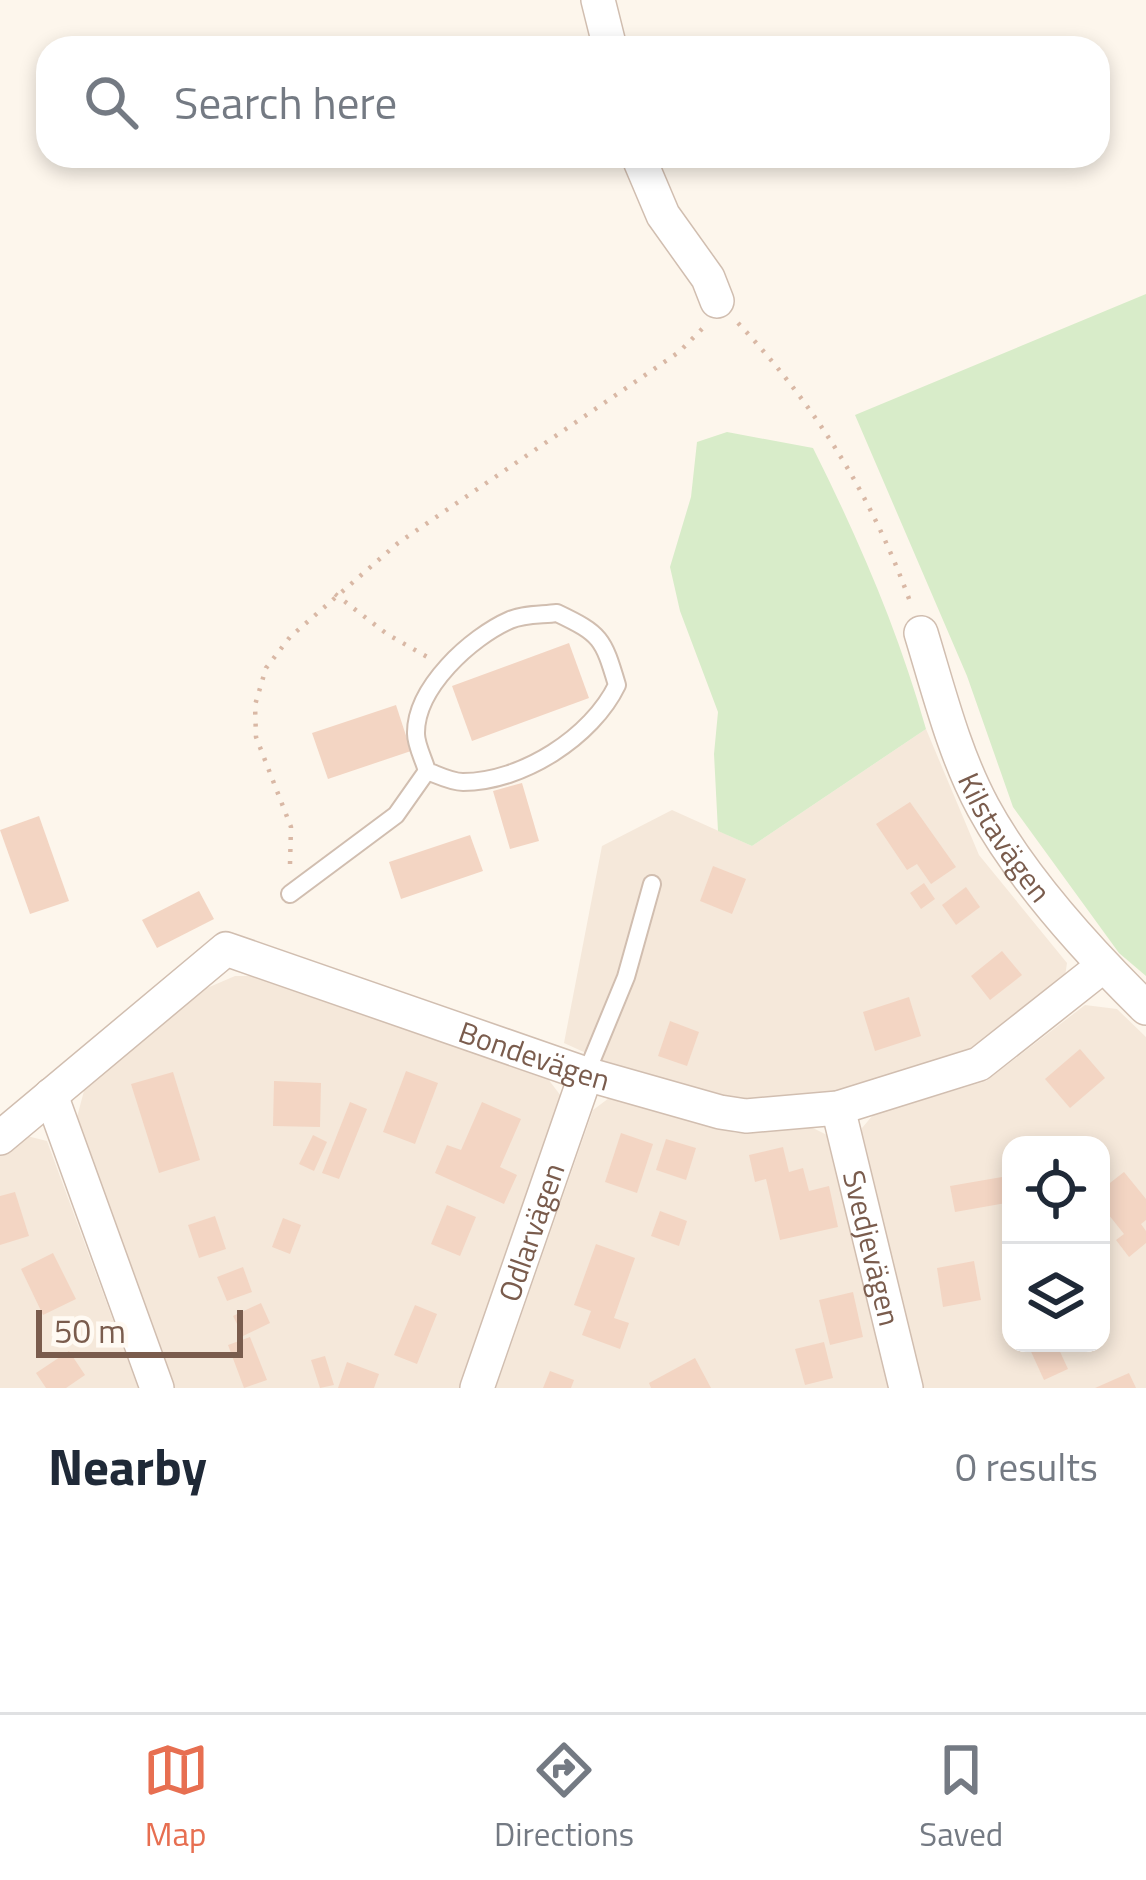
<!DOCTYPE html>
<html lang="en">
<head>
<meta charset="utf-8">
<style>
  body { margin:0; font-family:"Titillium Web",sans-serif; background:#f6f6f7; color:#1f2937 }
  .controls { position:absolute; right:36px; bottom:36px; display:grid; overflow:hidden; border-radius:24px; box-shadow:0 6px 18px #0003 }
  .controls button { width:108px; height:108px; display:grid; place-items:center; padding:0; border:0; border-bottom:3px solid #e0e1e3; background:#fff; color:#1f2937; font:60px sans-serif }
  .scale { position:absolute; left:36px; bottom:30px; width:207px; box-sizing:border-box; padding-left:12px; border:6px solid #7a5c4d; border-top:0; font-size:33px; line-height:42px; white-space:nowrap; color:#7a5c4d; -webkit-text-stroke:9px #fffaf3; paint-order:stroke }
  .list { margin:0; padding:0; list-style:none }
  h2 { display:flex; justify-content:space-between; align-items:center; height:156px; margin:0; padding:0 48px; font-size:51px }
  h2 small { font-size:39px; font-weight:400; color:#747a83 }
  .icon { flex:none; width:66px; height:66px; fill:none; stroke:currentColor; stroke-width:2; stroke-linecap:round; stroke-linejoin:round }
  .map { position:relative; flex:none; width:1146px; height:1388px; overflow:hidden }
  .search { position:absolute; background:#fff; box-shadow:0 6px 18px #0003; left:36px; right:36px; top:36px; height:132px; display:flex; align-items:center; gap:30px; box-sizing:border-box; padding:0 42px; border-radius:36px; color:#747a83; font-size:45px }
  .sheet { height:324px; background:#fff }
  nav { display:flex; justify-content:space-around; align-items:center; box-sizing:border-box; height:168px; border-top:3px solid #e0e1e3; background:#fff; font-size:33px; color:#747a83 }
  nav a { display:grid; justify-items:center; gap:6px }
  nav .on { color:#e76f51 }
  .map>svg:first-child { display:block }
</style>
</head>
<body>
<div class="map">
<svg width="1146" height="1388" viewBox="0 0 1146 1388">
  <rect width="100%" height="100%" fill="#fdf6ec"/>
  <g fill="#f5e8da" fill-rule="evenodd">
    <polygon points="926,729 979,855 1067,963 1064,983 969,1057 842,1098 734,1104 608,1063 564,1043 602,846 672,810 752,846"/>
    <polygon points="235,976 262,976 545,1075 564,1100 462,1388 171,1388 76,1121 85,1087 200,991"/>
    <path d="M1085,1005L1117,1009L1146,1037V1388H918L862,1145V1128L873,1115L986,1081ZM1011,1145H1101V1343H1011Z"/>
    <polygon points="609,1098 736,1133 811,1127 829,1136 894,1388 496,1388 593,1110"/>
    <polygon points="23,1135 47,1141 138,1388 0,1388 0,1153"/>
  </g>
  <g fill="#d8ecc9">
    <polygon points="1146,294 1146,976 1119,953 1013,807 967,676 855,415"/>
    <path d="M727,432L813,448C859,540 898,630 926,729L752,846L718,831L714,754L718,712L680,611L670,567L691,497L697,442Z"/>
  </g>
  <g fill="#f3d5c3">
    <polygon points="569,643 589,698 472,741 452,686"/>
    <polygon points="396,705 411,751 328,779 312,733"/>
    <polygon points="522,783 539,841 510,849 493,791"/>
    <polygon points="910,802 956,867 931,884 917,864 907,870 876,824"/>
    <polygon points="39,816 69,901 30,914 0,830"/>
    <polygon points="470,835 483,871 401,899 389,862"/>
    <polygon points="713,866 746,879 732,914 700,901"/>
    <polygon points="924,883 935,899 921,909 910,893"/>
    <polygon points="966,887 980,907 956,925 942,905"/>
    <polygon points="199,891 214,919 157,948 142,920"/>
    <polygon points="1002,951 1022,975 990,1000 971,976"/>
    <polygon points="909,997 921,1036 875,1051 863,1012"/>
    <polygon points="670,1021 699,1032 687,1066 658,1056"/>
    <polygon points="1080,1049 1105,1078 1070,1108 1045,1079"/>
    <polygon points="406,1071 438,1083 415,1144 383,1132"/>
    <polygon points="173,1072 200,1160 159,1173 131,1084"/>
    <polygon points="274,1081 321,1083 320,1127 273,1126"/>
    <polygon points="350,1102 367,1109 339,1179 322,1173"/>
    <polygon points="482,1102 521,1119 500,1167 517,1175 504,1204 435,1173 447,1145 461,1150"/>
    <polygon points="621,1133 653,1144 637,1193 605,1182"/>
    <polygon points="313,1135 327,1142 314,1171 299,1164"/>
    <polygon points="666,1139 696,1148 686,1180 656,1170"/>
    <polygon points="783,1147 789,1172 803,1168 809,1191 829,1186 838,1227 780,1240 766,1179 755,1182 749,1155"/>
    <polygon points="1124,1172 1146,1199 1146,1220 1141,1224 1146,1231 1146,1243 1129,1257 1116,1240 1124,1234 1101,1205 1101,1190"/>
    <polygon points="1002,1177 1006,1203 955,1212 950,1186"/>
    <polygon points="15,1192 29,1236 0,1245 0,1196"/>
    <polygon points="447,1205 476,1217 460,1256 431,1244"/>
    <polygon points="660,1211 687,1221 679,1246 651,1236"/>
    <polygon points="215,1216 226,1249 199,1258 188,1225"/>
    <polygon points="283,1218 301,1225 290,1254 272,1247"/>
    <polygon points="596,1244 635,1258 614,1318 629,1323 620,1349 582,1335 591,1311 574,1305"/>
    <polygon points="53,1253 76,1299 43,1315 21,1269"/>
    <polygon points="974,1261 981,1300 943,1307 937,1268"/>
    <polygon points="243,1267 252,1292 227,1301 217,1277"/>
    <polygon points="853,1292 863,1337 830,1345 819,1300"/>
    <polygon points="261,1303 270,1323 243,1336 233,1316"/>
    <polygon points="415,1305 437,1314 417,1364 394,1355"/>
    <polygon points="250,1337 267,1380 244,1388 228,1345"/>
    <polygon points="824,1342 833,1378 805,1385 795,1349"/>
    <polygon points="1032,1343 1056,1343 1068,1369 1044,1380 1028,1345"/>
    <polygon points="69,1351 85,1375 66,1388 46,1388 36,1373"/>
    <polygon points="325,1356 334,1385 320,1388 311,1360"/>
    <polygon points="695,1358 711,1388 651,1388 649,1383"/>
    <polygon points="347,1362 379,1374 374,1388 338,1388"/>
    <polygon points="550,1371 574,1380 571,1388 543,1388"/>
    <polygon points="1129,1373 1136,1388 1095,1388"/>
  </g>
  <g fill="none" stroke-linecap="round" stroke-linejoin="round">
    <g stroke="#d1beb0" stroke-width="20">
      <g id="lane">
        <path d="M557,613C601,634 603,638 617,685C592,737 522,782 463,782C451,782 438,775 427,771C424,760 416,745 416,734C415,688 471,637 510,620C523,614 542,615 557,613Z"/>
        <polyline points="290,894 396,815 427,771"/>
        <polyline points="586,1074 626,977 652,884"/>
      </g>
    </g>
    <g stroke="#d1beb0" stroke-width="36">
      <g id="street">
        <polyline points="598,0 610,48"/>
        <polyline points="638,156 663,215 708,278 717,301"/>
        <path id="s1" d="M921,633C939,692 954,753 983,807C1022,879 1088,951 1146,1008"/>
        <polyline points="51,1095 157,1388"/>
        <path id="s2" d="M838,1108L906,1388"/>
        <path id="s3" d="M0,1138L226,949L586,1074L720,1112L746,1116L838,1108L979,1064L1103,966"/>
        <path id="s4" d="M477,1388L586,1074"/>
      </g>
    </g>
    <g stroke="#d9b8a5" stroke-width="4.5" stroke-dasharray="3 9" stroke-linecap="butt">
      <path d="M738,323C817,407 873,498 912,607"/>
      <polyline points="335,594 387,634 429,658"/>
      <polyline points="290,864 291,827 256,737 255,705 266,668 290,637 398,543 679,352 704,327"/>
    </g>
    <use href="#lane" stroke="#fff" stroke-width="16"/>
    <use href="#street" stroke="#fff" stroke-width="33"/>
  </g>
  <g text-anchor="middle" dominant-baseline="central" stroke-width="9" stroke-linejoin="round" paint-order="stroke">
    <g font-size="30" fill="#7a5c4d" stroke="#fffaf3">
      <text stroke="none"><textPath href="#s1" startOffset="222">Kilstavägen</textPath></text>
      <text stroke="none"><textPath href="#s3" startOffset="621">Bondevägen</textPath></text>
      <text stroke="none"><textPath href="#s4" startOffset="165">Odlarvägen</textPath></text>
      <text stroke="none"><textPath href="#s2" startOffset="144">Svedjevägen</textPath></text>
    </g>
  </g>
</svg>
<div class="controls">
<button><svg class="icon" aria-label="locate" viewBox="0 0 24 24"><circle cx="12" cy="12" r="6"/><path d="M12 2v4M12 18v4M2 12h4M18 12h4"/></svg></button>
<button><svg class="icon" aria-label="layers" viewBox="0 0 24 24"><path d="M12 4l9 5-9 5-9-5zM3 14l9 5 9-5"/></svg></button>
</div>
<div class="scale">50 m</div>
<div class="search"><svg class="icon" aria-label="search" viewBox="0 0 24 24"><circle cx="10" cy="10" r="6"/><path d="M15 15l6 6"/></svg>Search here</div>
</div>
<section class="sheet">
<h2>Nearby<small>0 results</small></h2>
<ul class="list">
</ul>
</section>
<nav>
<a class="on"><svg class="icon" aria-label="map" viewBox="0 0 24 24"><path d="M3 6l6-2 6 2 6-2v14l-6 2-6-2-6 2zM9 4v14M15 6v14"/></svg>Map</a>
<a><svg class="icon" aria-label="directions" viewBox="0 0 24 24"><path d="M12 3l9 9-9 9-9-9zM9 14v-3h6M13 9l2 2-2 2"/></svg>Directions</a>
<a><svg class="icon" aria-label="saved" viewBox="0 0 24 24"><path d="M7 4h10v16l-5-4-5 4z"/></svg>Saved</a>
</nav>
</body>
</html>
